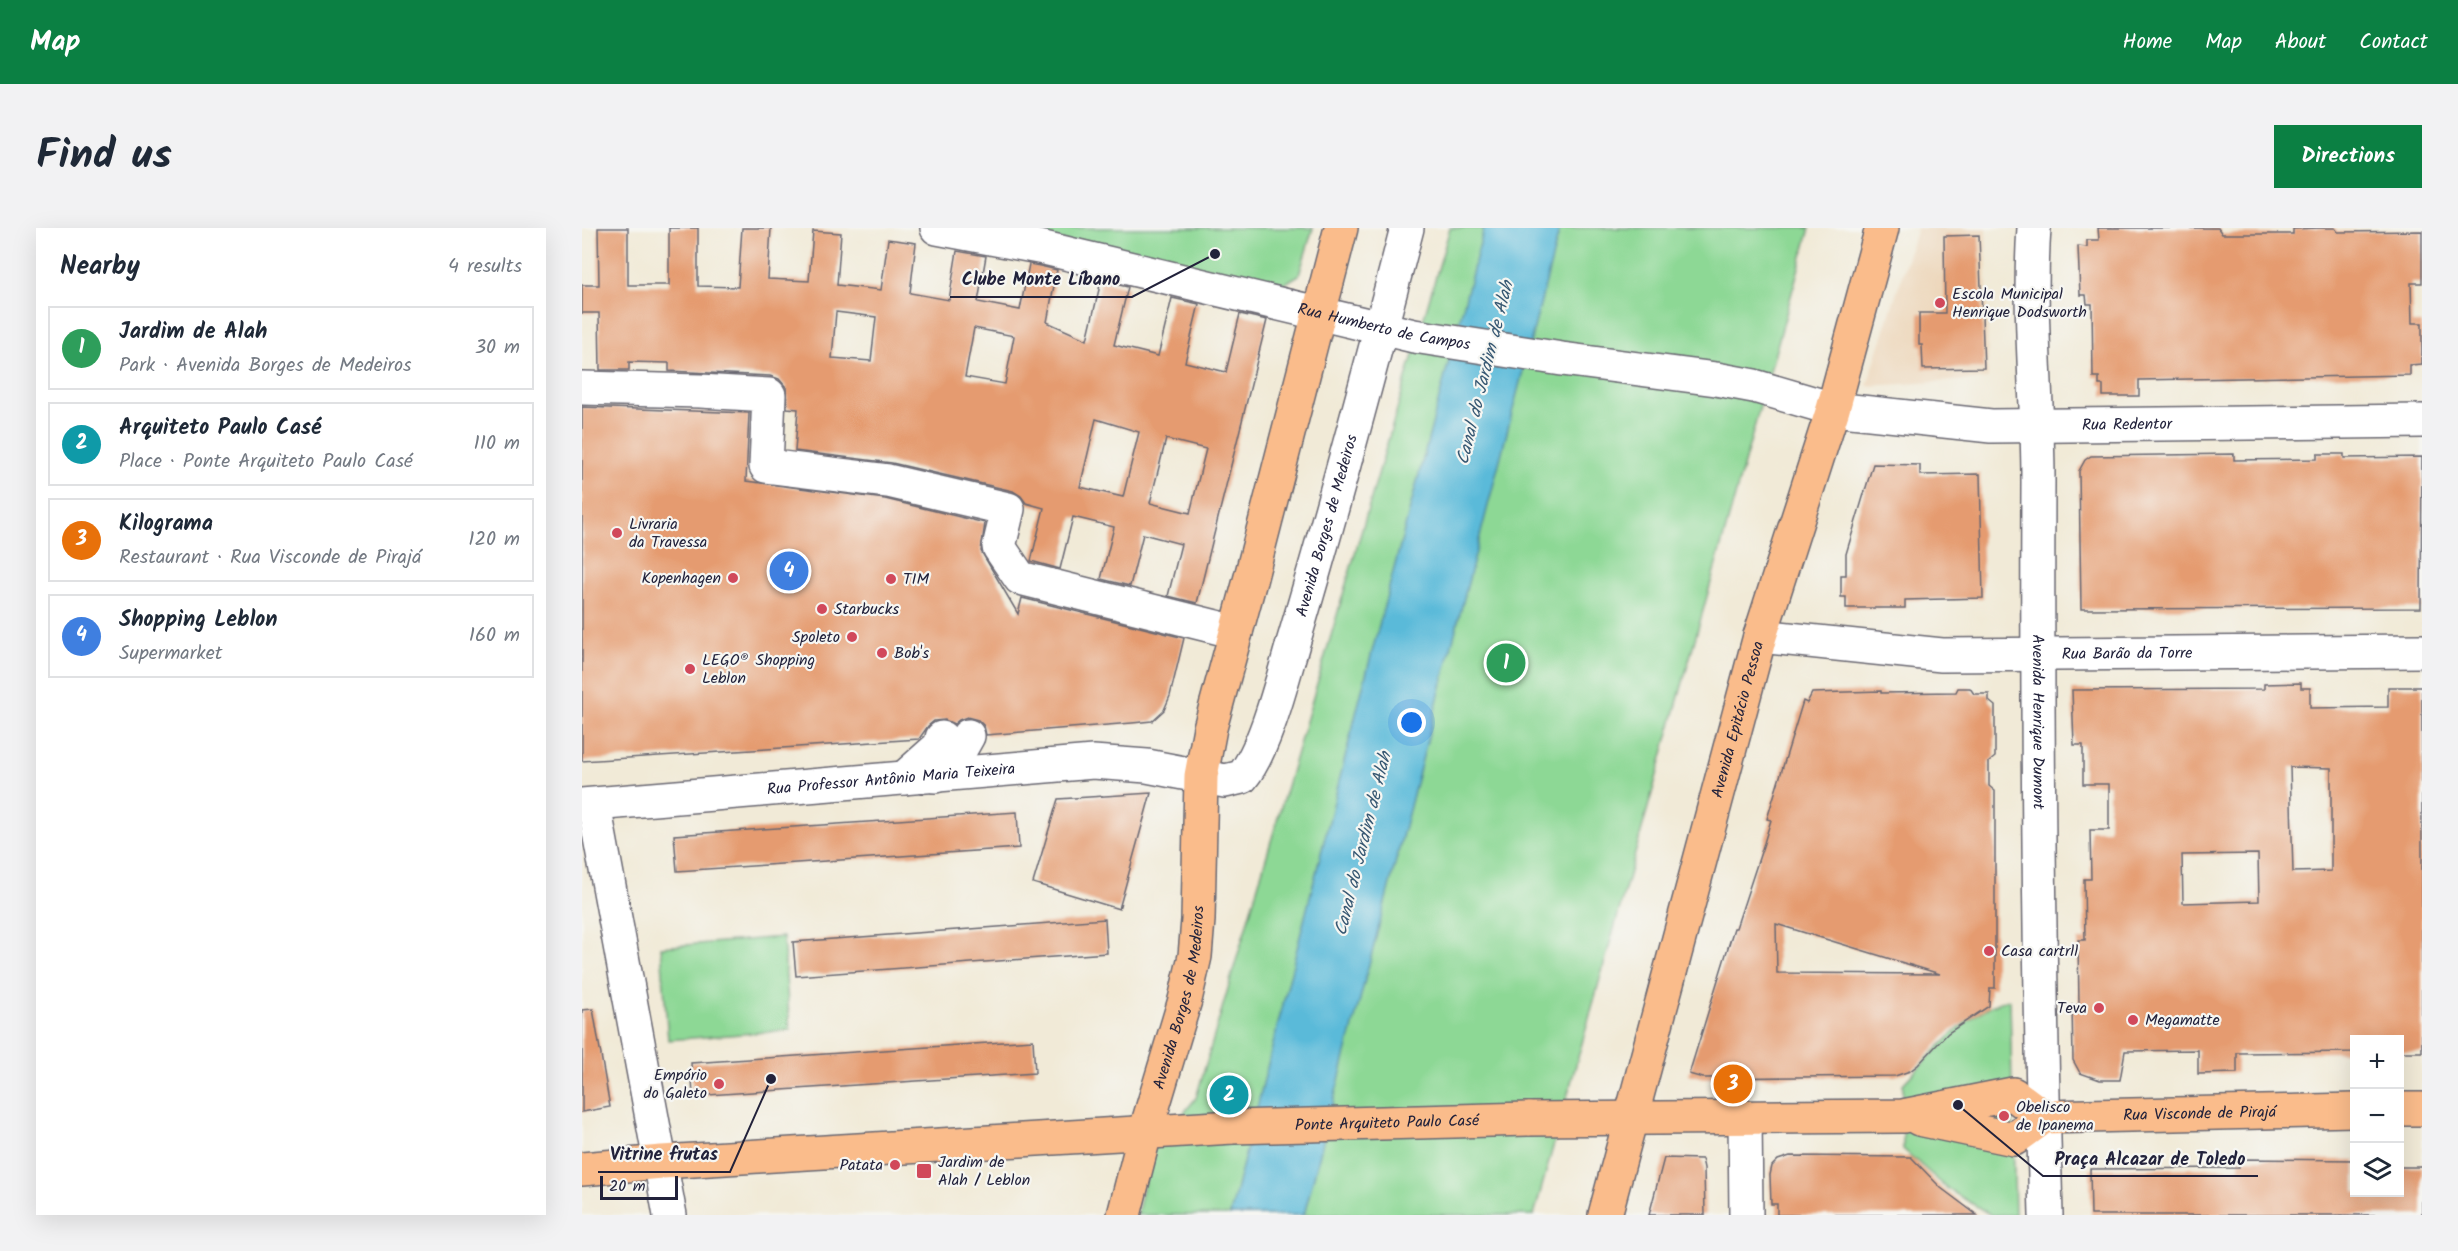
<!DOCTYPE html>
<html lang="en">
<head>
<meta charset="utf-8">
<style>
  body { margin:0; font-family:Kalam,sans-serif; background:#f2f2f3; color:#1f2937 }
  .controls { position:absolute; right:18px; bottom:18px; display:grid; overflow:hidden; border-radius:0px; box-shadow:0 6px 24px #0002 }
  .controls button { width:54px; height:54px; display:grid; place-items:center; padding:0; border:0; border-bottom:2px solid #e0e1e3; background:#fff; color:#1f2937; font:30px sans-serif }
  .scale { position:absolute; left:18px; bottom:15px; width:78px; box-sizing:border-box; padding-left:6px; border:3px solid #22223b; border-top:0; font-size:16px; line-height:21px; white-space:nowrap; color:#22223b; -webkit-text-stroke:4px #f6f6f2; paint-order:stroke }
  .you { position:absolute; left:830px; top:495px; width:21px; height:21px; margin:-15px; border:4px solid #fff; border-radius:50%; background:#1a73e8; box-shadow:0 0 0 9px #1a73e833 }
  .badge { display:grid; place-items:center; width:39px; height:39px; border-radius:50%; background:#0b8043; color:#fff; font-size:20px; font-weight:700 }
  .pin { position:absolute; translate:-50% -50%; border:3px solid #fff; box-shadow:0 2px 6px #0006 }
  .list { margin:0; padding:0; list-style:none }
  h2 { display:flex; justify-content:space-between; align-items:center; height:78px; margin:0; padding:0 24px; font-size:26px }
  h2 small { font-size:20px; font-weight:400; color:#747a83 }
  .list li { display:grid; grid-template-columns:39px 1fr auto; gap:18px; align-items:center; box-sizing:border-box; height:84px; margin:0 12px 12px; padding:0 12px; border:2px solid #e0e1e3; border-radius:0px }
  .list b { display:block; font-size:22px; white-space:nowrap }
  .list p { margin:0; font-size:20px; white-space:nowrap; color:#747a83 }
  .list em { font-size:20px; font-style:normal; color:#747a83 }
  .icon { flex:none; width:33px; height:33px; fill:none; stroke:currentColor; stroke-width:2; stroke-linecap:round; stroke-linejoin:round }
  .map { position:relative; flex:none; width:1840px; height:987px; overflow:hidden; border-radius:0px }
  header { display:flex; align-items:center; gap:36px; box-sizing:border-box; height:84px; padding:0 30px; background:#0b8043; color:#fff }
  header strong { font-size:28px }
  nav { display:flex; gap:33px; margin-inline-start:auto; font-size:21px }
  .intro { display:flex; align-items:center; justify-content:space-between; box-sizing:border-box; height:144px; padding:0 36px }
  h1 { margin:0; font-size:42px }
  .button { padding:15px 27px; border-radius:0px; background:#0b8043; color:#fff; font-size:21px; font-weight:700 }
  main { display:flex; gap:36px; padding:0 36px }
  aside { flex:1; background:#fff; border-radius:0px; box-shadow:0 6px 24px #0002 }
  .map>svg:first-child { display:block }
</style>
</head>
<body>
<header>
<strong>Map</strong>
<nav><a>Home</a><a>Map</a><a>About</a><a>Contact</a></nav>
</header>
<div class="intro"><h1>Find us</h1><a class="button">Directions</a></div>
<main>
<aside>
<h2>Nearby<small>4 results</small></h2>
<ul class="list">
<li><span class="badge" style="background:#2e9e5b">1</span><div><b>Jardim de Alah</b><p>Park · Avenida Borges de Medeiros</p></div><em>30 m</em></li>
<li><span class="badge" style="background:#0f9aa8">2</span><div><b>Arquiteto Paulo Casé</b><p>Place · Ponte Arquiteto Paulo Casé</p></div><em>110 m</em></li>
<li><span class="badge" style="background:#e8710a">3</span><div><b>Kilograma</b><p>Restaurant · Rua Visconde de Pirajá</p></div><em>120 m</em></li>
<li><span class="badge" style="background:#3f7fe0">4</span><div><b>Shopping Leblon</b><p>Supermarket</p></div><em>160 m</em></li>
</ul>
</aside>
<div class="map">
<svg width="1840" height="987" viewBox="0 0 1840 987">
  <rect width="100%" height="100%" fill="#f6f6f2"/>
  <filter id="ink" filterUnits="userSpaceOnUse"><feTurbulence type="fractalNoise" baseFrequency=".0167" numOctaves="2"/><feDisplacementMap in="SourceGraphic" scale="12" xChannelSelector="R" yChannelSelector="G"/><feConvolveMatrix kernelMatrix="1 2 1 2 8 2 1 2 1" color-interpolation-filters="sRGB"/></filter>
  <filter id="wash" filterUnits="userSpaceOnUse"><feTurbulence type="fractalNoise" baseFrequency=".008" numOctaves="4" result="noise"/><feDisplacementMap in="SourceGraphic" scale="24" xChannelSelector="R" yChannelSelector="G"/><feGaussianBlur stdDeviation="1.35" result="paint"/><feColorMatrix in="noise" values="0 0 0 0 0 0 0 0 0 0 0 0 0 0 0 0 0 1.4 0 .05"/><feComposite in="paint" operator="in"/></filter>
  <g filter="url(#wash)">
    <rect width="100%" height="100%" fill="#f1ead7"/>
    <polygon fill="#edd7bb" points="1335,0 1404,0 1406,151 1285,158"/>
    <g fill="#8dd895" stroke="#587d68" stroke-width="1.5">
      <polygon points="425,0 731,0 717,47 692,62"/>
      <polygon points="868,0 1228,0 952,987 555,987 569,925 614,870"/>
      <polygon points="201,709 208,802 86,812 79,719"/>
      <path d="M1428,772L1433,987H1409L1367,962L1321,921V856C1345,831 1394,775 1428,772Z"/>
    </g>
    <polygon fill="#5abad9" stroke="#3e6e8a" stroke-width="1.5" points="902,0 978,0 722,987 648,987 781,458"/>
    <g id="blocks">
      <g fill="#e59b70" fill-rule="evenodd">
        <path d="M16,0H46V57H87V0H116V58L156,59L160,0H189L186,51L227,53L231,3L259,5L255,57L299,62L306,11L334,15L328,65L367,72L375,23L404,28L396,74L438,82L447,36L458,38L475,42L465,94L505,112L519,53L546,59L532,117L576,128L590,70L617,76L603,134L644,144L658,86L685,92L615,375L586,368L599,316L561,306L548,358L519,351L532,299L491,289L478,341L449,333L462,280L444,275L439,268L431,263L310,235L213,223L216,181L205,180L204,159L197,151L188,148L87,143V135L47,134V142H18L17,85H0V57H17ZM254,84L294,89L289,133L250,130ZM392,100L432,108L423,156L383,149ZM514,191L557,204L541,269L498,259ZM584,211L624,221L608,285L568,275Z"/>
        <polygon points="1516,0 1636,0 1640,6 1711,6 1711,1 1736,0 1753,0 1756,4 1840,3 1840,55 1829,55 1830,95 1840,95 1840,136 1828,137 1828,147 1557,152 1557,168 1521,168 1521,157 1517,157 1517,149 1511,149 1510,76 1505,76 1504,67 1498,67 1496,18 1505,19 1505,12 1517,12"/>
        <polygon points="1397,7 1402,140 1341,141 1340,117 1337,117 1337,85 1363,85 1362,8"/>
        <polygon points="0,179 167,185 164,253 303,271 403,295 399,323 436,386 440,370 602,410 588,468 582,482 570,493 550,495 404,507 402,498 396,492 385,489 377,492 372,496 363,492 352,493 346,498 337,511 0,533"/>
        <polygon points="1652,226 1652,232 1735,231 1735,226 1762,226 1762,230 1840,229 1839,380 1499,381 1497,243 1503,232 1509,228"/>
        <polygon points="1291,236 1338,237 1338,247 1398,246 1401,370 1323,372 1323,380 1264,380 1264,369 1259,369 1259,347 1264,347 1264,326"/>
        <path d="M1719,455V460H1728V480L1806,479V459H1840V824H1818V812H1773V824L1655,825V845L1616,846V822L1543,823L1538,852H1518L1498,845L1491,832L1490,777H1497L1496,712H1503L1502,651H1509L1508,602H1527V556H1501V517H1492L1490,462L1682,461V456ZM1708,539L1749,540V643L1711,644ZM1676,626L1677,673L1601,675L1600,627Z"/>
        <path d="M1376,460H1388L1392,466H1407V473L1413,478V529L1407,534V558L1413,563V760H1408L1407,778L1366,805L1336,837L1328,843L1313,848L1121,850L1107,846L1152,700H1154L1182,615L1189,592L1185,591L1221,473L1225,475L1230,465L1299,463V465L1374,464ZM1194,696L1358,746L1195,745Z"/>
        <polygon points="569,565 537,681 451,655 476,571"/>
        <polygon points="435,584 437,620 95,643 92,607"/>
        <polygon points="523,691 525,725 214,748 211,714"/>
        <polygon points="11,781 28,879 0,884 0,782"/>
        <polygon points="451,812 453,845 111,868 109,835"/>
        <polygon points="1208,928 1329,929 1359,960 1395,987 1195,987 1195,976 1189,976 1188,947 1190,938 1196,932"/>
        <polygon points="1082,930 1120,931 1122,940 1123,987 1067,987"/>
        <polygon points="1657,931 1773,932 1773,964 1818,964 1818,939 1840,939 1840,987 1509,987 1508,941 1657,940"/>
      </g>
    </g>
  </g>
  <g filter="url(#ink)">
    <use href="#blocks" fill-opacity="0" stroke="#6a6872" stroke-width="1.5"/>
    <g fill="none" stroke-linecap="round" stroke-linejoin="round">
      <g stroke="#6a6872" stroke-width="36">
        <g id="minor">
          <path id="s1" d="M355,0L462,20L832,108L980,131L1134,151L1172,158L1251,181L1409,198L1840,193"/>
          <path id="s2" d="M1452,0C1446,84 1456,169 1456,253C1455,498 1457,742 1464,987"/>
          <polyline points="0,160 118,163 187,167 184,238 306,253 426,281 417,319 438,350 654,404"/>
          <path id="s3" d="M1178,408L1360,427L1840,423"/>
          <polyline points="353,548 377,524 386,508"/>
          <polyline points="322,550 359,517 360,510"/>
          <path id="s4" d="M0,577L511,534L565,538L643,553L660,549C685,519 702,444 714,405C754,270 790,135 825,0"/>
          <polyline points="12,577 88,987"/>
          <polyline points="1163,889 1164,987"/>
        </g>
      </g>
      <g stroke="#6a6872" stroke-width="36">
        <g id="major">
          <polyline points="1818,881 1840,881"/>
          <polyline points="946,891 1321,888 1431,866 1462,889"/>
          <path id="s5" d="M1337,891L1432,911L1462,889L1772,882"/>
          <polyline points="0,941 80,934 651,899"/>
          <path id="s6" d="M542,987L563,905L603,772L613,728L616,692L619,548L628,500L669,349L759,0"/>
          <path id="s7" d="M1023,987L1178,408L1251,181L1300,0"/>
        </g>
      </g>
      <use href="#minor" stroke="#fff" stroke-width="33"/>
      <use href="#major" stroke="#fabc8b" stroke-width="33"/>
      <g stroke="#6a6872" stroke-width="36" stroke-linecap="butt">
        <g id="major-bridge">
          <path id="s8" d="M651,899L946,891"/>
        </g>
      </g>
      <use href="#major-bridge" stroke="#fabc8b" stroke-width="33"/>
    </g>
  </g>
  <g fill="#d1495b" stroke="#f6f6f2" stroke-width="2">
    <circle cx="1358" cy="75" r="6"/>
    <circle cx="35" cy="305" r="6"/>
    <circle cx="151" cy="350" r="6"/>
    <circle cx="309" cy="351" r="6"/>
    <circle cx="240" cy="381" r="6"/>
    <circle cx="270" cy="409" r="6"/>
    <circle cx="300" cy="425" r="6"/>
    <circle cx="108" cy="441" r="6"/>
    <circle cx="1407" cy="723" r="6"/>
    <circle cx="1517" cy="780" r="6"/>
    <circle cx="1551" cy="792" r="6"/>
    <circle cx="137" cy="856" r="6"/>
    <circle cx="1422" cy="888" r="6"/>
    <circle cx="313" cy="937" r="6"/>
    <rect x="334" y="935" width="16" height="16" rx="3"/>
  </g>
  <g text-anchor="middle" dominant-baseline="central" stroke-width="4.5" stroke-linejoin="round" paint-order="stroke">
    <g font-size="16" fill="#22223b" stroke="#f6f6f2" text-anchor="start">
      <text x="1370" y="66">Escola Municipal<tspan x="1370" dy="18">Henrique Dodsworth</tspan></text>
      <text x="47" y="296">Livraria<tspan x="47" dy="18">da Travessa</tspan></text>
      <text x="139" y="350" text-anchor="end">Kopenhagen</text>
      <text x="321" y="351">TIM</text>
      <text x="252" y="381">Starbucks</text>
      <text x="258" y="409" text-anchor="end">Spoleto</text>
      <text x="312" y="425">Bob's</text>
      <text x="120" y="432">LEGO® Shopping<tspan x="120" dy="18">Leblon</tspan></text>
      <text x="1419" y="723">Casa cartrll</text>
      <text x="1505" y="780" text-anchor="end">Teva</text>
      <text x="1563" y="792">Megamatte</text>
      <text x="125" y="847" text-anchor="end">Empório<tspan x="125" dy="18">do Galeto</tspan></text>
      <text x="1434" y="879">Obelisco<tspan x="1434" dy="18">de Ipanema</tspan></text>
      <text x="356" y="934">Jardim de<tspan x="356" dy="18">Alah / Leblon</tspan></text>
      <text x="301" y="937" text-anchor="end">Patata</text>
    </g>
    <g font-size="16" fill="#22223b" stroke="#f6f6f2">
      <text stroke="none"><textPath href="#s1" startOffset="458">Rua Humberto de Campos</textPath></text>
      <text stroke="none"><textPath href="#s1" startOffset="1210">Rua Redentor</textPath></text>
      <text stroke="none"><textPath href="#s4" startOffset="930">Avenida Borges de Medeiros</textPath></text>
      <text stroke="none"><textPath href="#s3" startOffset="368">Rua Barão da Torre</textPath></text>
      <text stroke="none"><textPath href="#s7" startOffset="513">Avenida Epitácio Pessoa</textPath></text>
      <text stroke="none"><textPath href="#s2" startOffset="494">Avenida Henrique Dumont</textPath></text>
      <text stroke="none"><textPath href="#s4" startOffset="310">Rua Professor Antônio Maria Teixeira</textPath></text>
      <text stroke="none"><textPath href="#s6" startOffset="225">Avenida Borges de Medeiros</textPath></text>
      <text stroke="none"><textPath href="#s5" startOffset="290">Rua Visconde de Pirajá</textPath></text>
      <text stroke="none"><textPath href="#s8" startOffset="154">Ponte Arquiteto Paulo Casé</textPath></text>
    </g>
    <g font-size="18" font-style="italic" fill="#365772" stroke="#f6f6f2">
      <text transform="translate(904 145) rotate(-76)">Canal do Jardim de Alah</text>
      <text transform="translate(782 616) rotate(-76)">Canal do Jardim de Alah</text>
    </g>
  </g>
  <path fill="none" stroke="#22223b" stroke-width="2" d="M633 26L550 69H368M189 851L148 944H16M1376 877L1461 948H1676"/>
  <g fill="#22223b" stroke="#f6f6f2" stroke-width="2">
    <circle cx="633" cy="26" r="6"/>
    <circle cx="189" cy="851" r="6"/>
    <circle cx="1376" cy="877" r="6"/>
  </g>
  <g font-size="18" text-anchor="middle" font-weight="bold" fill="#22223b" stroke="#f6f6f2" stroke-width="4.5" stroke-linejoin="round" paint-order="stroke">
    <text x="459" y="57">Clube Monte Líbano</text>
    <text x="82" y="932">Vitrine frutas</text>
    <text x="1568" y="937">Praça Alcazar de Toledo</text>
  </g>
</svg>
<div class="controls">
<button>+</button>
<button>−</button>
<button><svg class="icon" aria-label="layers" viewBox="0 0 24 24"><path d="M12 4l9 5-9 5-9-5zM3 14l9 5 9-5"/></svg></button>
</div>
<div class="scale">20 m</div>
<div class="you"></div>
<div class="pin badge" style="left:924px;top:435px;background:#2e9e5b">1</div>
<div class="pin badge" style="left:647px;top:867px;background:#0f9aa8">2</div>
<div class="pin badge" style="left:1151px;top:856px;background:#e8710a">3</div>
<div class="pin badge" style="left:207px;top:343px;background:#3f7fe0">4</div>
</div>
</main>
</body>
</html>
